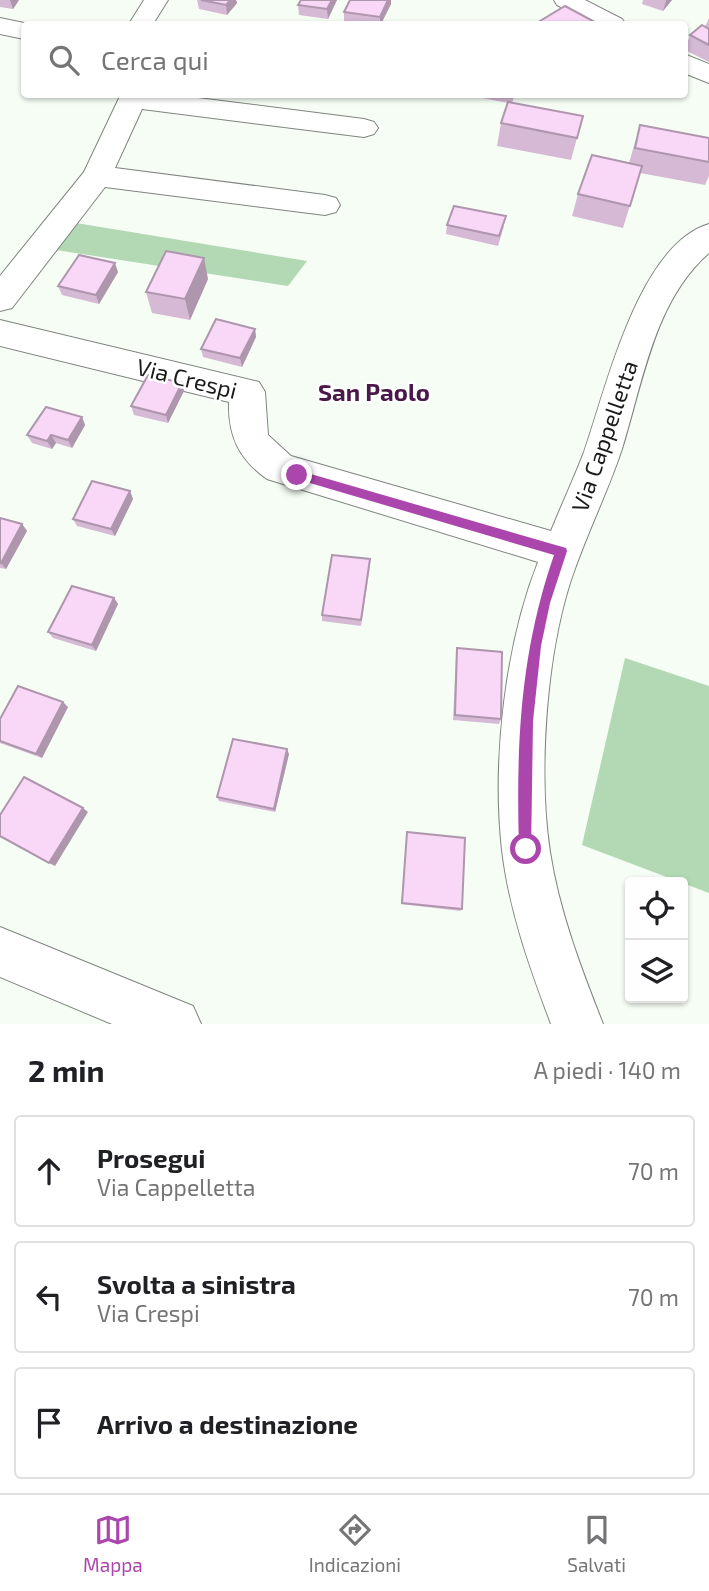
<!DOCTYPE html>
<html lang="it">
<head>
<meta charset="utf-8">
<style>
  body { margin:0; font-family:"Exo 2",sans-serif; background:#f2f2f2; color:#202124 }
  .controls { position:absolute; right:21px; bottom:21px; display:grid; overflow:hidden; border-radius:7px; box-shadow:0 2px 5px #0004 }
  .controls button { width:63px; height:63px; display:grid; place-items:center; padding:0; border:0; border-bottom:2px solid #e0e0e0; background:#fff; color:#202124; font:35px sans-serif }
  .stop { position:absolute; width:21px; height:21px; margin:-16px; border:5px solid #ab47ac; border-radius:50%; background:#fff }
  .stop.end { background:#ab47ac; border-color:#fff; box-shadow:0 2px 7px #0008 }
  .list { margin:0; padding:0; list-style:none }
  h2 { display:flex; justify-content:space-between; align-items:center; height:91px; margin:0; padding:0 28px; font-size:30px }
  h2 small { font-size:23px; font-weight:400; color:#757577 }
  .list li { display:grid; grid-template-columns:46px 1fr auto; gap:21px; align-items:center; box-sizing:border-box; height:112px; margin:0 14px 14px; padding:0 14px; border:2px solid #e0e0e0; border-radius:7px }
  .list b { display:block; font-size:26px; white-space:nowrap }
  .list p { margin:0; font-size:23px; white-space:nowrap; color:#757577 }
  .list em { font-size:23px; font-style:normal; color:#757577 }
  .icon { flex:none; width:38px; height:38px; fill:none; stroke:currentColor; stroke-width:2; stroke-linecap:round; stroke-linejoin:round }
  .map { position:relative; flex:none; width:709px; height:1024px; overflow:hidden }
  .search { position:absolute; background:#fff; box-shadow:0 2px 5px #0004; left:21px; right:21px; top:21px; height:77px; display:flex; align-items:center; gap:18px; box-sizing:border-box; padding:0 24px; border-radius:7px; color:#757577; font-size:26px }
  .sheet { height:469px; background:#fff }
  nav { display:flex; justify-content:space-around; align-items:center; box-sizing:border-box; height:98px; border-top:2px solid #e0e0e0; background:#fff; font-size:19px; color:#757577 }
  nav a { display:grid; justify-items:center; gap:4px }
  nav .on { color:#ab47ac }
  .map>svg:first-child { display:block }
</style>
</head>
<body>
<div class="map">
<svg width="709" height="1024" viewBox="0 0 709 1024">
  <rect width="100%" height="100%" fill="#f5fdf5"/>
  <g fill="#b2d9b4">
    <polygon points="76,223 307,261 288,286 56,250"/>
    <polygon points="625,658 709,686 709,893 582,845"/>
  </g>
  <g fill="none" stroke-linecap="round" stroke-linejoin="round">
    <g stroke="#7e857e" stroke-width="2">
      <g id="minor">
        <polygon points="144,0 168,0 153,24 129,24"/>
        <polygon points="0,18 29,24 24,24 24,39 0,34"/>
        <polygon points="121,94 166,94 364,119 374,122 378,128 374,134 364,137 142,109 115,168 325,195 336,198 340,205 336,212 325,215 105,187 12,308 0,311 0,276 84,172"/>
        <path d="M709,224V253C654,301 643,382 622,449C607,494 585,537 570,583C546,659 538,773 550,852C559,911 581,968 603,1024H551C530,968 509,910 502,850C492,760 505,646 538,562L267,479C239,459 228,436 229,402L0,346V320L259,382L265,392L268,435L291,456L551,531C562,504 574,478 584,452C606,390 638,245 709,224Z"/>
        <polygon points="0,927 193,1006 201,1024 112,1024 0,977"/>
      </g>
    </g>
    <g stroke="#7e857e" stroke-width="2">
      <g id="major">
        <polygon points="554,0 585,0 622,19 626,24 594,24 557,5"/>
        <polygon points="684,54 709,64 709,83 684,73"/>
      </g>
    </g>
    <use href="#minor" fill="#fff" fill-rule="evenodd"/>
    <use href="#major" fill="#fff" fill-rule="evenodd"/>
  </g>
  <g fill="#d6b9d4">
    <polygon points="0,0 19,0 13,9 0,7"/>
    <polygon points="197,0 236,0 237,3 227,15 199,9"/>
    <polygon points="301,0 337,0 328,19 299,15 298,5"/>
    <polygon points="350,0 391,0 391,4 381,24 362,24 344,22 344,12"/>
    <polygon points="643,0 672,0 663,11 642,4"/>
    <polygon points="709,18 709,62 685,50 690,35 705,27"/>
    <polygon points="462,94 515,94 512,103 583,116 571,160 497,146 501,123 508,103"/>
    <polygon points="640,125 709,138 709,176 705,185 640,173 623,228 572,216 578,194 629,163"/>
    <polygon points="447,225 504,226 498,246 446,234"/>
    <polygon points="118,272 99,304 62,295 58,286"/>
    <polygon points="208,279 190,320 152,313 146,292"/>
    <polygon points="255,329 256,337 242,367 203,357 201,349"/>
    <polygon points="184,391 168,423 134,415 131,406"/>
    <polygon points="82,417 85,425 72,448 56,443 52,449 32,443 27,435"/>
    <polygon points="130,491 133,499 115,536 77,526 73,519"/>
    <polygon points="0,518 22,524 27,531 6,569 0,568"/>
    <polygon points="370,566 361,626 322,621 322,615"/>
    <polygon points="114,598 118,604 96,651 53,638 48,632"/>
    <polygon points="457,648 501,719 499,724 453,720 456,654"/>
    <polygon points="68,707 42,758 0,743 0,719"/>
    <polygon points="289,754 275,812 219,801 217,797"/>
    <polygon points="407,832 462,909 460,911 401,904"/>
  </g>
  <g fill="#ae96ad">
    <polygon points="10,0 19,0 13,9"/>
    <polygon points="230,0 236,0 237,3 227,15 226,5"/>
    <polygon points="332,0 337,0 328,19 327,9"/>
    <polygon points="388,0 391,0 391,4 381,24 380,24 380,17"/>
    <polygon points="666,0 672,0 663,11 666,1"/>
    <polygon points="204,258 208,279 190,320 185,299"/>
    <polygon points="115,263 118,272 99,304 96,295"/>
    <polygon points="255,329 256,337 242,367 240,358"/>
    <polygon points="182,383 184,391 168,423 166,415"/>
    <polygon points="82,417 85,425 72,448 68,440"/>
    <polygon points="51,435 56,443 52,449 47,441"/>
    <polygon points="130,491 133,499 115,536 111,529"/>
    <polygon points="22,524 27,531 6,569 1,563"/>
    <polygon points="114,598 118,604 96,651 92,645"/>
    <polygon points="63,702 68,707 42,758 36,754"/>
    <polygon points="287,749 289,754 275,812 274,809"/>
    <polygon points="83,808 88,812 55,866 49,863"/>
  </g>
  <g fill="#f9d7f7" stroke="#ae96ad" stroke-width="2">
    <polygon points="201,0 230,0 226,5"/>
    <polygon points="301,0 332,0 327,9 298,5"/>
    <polygon points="350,0 388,0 380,17 344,12"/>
    <polygon points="565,6 593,21 587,24 547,24 540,21"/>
    <polygon points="702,25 709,29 709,45 690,35"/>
    <polygon points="508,102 583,116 577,138 501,123"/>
    <polygon points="640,125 709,138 709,162 635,148"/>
    <polygon points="592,155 642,166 630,206 578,194"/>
    <polygon points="454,206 506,216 499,236 447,225"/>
    <polygon points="166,251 204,258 185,299 146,292"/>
    <polygon points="79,255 115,263 96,295 58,286"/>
    <polygon points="216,319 255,329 240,358 201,349"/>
    <polygon points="148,375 182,383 166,415 131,406"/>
    <polygon points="46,407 82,417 68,440 51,435 47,441 27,435"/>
    <polygon points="92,481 130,491 111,529 73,519"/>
    <polygon points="0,518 22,524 1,563 0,562"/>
    <polygon points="332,555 370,559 361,620 322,615"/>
    <polygon points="72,586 114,598 92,645 48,632"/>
    <polygon points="457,648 502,652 501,719 455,715"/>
    <polygon points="18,686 63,702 36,754 0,741 0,719"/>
    <polygon points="233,739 287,749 274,809 217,797"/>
    <polygon points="24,777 83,808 49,863 0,836 0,815"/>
    <polygon points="407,832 465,838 462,909 402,903"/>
  </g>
  <path fill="#ab47ac" d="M297,470L566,548L567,551L550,603L541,646L533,721L531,854H521L519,849C516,745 520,653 554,555L293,478L291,475Z"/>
  <g text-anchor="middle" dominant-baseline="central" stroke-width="5" stroke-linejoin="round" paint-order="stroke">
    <g font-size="23" fill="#191c19" stroke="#fff">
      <text transform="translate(187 378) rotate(14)">Via Crespi</text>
      <text transform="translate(604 436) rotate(-71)">Via Cappelletta</text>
    </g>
    <g font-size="24" font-weight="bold" fill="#49194a" stroke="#fff">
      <text x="374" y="391">San Paolo</text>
    </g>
  </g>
</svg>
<div class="controls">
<button><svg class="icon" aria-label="locate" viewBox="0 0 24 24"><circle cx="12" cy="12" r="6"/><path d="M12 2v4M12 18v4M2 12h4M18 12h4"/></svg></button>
<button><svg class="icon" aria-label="layers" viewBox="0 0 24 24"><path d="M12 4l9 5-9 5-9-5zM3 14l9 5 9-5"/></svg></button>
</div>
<div class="stop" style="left:526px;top:849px"></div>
<div class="stop end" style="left:297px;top:475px"></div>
<div class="search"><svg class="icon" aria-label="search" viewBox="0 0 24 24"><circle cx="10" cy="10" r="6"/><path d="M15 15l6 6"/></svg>Cerca qui</div>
</div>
<section class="sheet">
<h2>2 min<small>A piedi · 140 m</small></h2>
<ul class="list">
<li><svg class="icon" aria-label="ahead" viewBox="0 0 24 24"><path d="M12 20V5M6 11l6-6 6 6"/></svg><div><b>Prosegui</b><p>Via Cappelletta</p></div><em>70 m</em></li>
<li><svg class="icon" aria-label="left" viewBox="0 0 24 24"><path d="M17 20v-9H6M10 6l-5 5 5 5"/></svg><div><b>Svolta a sinistra</b><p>Via Crespi</p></div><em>70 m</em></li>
<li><svg class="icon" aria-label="arrive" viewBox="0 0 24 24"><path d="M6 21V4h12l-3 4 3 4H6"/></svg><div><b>Arrivo a destinazione</b></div></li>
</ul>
</section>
<nav>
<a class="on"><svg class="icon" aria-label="map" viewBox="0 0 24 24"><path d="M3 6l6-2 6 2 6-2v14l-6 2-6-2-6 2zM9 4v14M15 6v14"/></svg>Mappa</a>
<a><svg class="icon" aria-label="directions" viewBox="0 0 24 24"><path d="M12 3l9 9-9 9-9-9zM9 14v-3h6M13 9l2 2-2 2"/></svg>Indicazioni</a>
<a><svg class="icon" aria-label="saved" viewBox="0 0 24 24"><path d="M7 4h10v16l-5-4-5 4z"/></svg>Salvati</a>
</nav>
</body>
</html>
